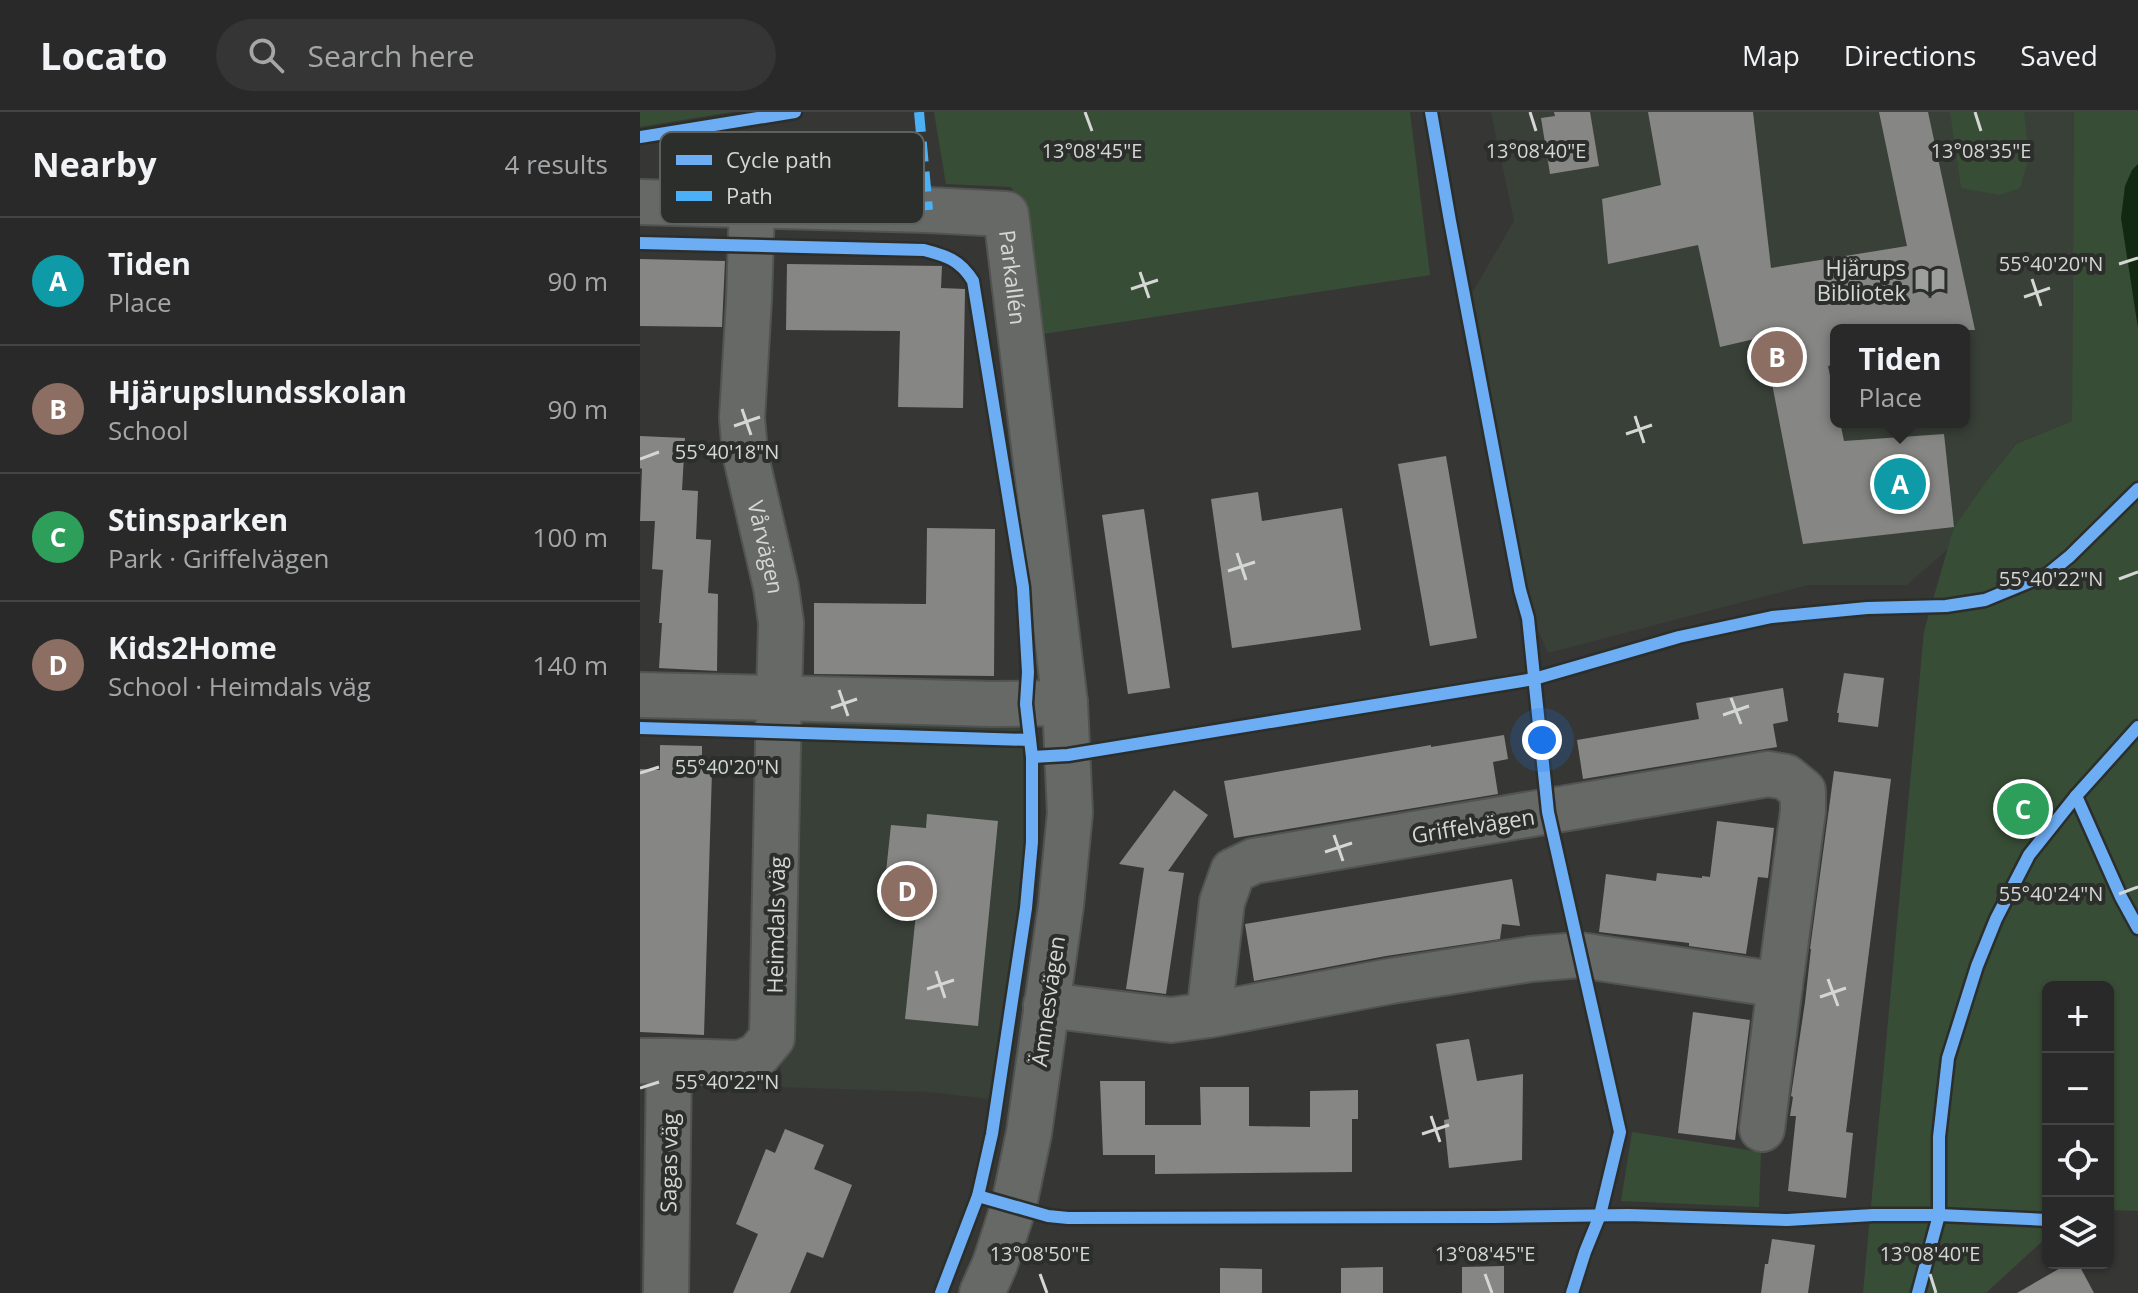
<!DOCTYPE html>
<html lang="en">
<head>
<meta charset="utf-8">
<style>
  body { margin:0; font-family:"Open Sans",sans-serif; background:#343534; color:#f1f3f6 }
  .controls { position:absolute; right:24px; bottom:24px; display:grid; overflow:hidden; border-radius:12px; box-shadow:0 2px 6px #0004 }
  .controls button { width:72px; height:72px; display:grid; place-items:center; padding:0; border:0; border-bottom:2px solid #444545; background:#282928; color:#f1f3f6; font:40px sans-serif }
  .you { position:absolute; left:902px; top:628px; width:28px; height:28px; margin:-20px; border:6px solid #fff; border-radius:50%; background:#1a73e8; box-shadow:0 0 0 12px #1a73e833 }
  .badge { display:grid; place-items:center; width:52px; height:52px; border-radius:50%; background:#9d9f9d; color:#fff; font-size:26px; font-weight:700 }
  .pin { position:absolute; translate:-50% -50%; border:4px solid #fff; box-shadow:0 2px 8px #0006 }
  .popup { position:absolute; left:1190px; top:212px; width:140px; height:104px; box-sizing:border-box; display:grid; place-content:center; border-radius:12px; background:#282928; filter:drop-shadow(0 2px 6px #0005); font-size:26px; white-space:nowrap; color:#a5a6a8 }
  .popup b { font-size:30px; color:#f1f3f6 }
  .popup::after { content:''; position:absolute; left:50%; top:100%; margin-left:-16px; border:16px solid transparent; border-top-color:#282928 }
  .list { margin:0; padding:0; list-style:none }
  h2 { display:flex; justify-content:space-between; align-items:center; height:104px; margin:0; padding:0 32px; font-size:34px }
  h2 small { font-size:26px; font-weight:400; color:#a5a6a8 }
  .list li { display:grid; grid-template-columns:52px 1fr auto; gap:24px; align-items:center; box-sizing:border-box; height:128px; padding:0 32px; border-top:2px solid #444545 }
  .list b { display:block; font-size:30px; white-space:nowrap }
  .list p { margin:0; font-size:26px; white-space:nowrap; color:#a5a6a8 }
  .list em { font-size:26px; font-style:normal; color:#a5a6a8 }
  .icon { flex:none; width:44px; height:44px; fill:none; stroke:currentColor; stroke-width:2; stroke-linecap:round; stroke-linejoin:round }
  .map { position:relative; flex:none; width:1498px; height:1181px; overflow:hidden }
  header { display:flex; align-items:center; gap:48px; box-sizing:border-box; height:112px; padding:0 40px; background:#282928; border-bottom:2px solid #444545 }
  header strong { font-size:38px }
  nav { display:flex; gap:44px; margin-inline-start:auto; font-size:28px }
  .search { width:560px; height:72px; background:#343534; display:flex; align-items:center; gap:20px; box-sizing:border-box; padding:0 28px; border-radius:44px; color:#a5a6a8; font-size:30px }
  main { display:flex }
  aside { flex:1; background:#282928 }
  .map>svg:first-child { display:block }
</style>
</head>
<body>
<header>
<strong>Locato</strong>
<div class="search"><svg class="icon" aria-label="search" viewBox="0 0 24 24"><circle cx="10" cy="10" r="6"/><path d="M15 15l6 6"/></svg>Search here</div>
<nav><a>Map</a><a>Directions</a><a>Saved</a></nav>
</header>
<main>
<aside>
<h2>Nearby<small>4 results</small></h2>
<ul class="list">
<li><span class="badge" style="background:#0f9aa8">A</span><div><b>Tiden</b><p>Place</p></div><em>90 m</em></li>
<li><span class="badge" style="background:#8d6e63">B</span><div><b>Hjärupslundsskolan</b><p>School</p></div><em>90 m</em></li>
<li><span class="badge" style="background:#2e9e5b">C</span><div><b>Stinsparken</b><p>Park · Griffelvägen</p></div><em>100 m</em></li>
<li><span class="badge" style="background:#8d6e63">D</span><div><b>Kids2Home</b><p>School · Heimdals väg</p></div><em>140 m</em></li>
</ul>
</aside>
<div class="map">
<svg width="1498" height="1181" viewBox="0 0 1498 1181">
  <rect width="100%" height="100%" fill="#363735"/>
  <g fill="#394038" fill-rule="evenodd">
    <path d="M851,0H1434L1432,309L1375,332L1348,367L1314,415L1309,436L1267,473H1168L908,541L880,478L832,181L874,109ZM1196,218H1324V310H1196Z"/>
    <polygon points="386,592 392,645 392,730 386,796 358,988 289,980 140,975 153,604"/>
  </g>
  <g fill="#384d36">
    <polygon points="0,0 92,0 0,15"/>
    <polygon points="294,0 770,0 790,163 396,223 394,148 390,109 371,75 306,72"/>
    <polygon points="1310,0 1384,0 1389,45 1380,76 1360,83 1321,76"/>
    <polygon points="1434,0 1498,0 1498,1099 1468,1098 1468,875 1408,875 1408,1124 1346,1181 1223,1181 1284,519 1314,415 1348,367 1376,332 1432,309"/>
    <polygon points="992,1020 1121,1040 1119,1095 981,1089"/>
  </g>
  <polygon fill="#132811" points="1498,52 1498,216 1481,106 1485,74 1492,58"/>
  <g fill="#868785">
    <polygon points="914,0 950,0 959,54 910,62 901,6 915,4"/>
    <polygon points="1008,0 1113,0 1131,156 1267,134 1239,0 1288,0 1335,218 1196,218 1196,252 1188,254 1196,293 1196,310 1200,310 1204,329 1304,322 1314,415 1163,432 1123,225 1080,235 1058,133 968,152 962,87 1021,73"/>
    <polygon points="0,147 85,149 82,215 0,214"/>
    <polygon points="147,152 302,154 301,176 325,177 323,296 258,295 260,219 146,218"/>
    <polygon points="0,324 45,326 42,378 58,379 56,427 71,428 68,481 78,482 77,559 19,556 22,511 19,511 23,458 12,457 15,409 0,409 2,357 0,356"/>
    <polygon points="806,344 837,526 790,534 758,352"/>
    <polygon points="618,380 622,409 702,396 721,518 592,536 571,387"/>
    <polygon points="504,397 530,576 488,582 462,403"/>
    <polygon points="287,416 355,417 354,564 174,562 174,491 286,492"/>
    <polygon points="1204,561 1244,566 1238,615 1198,610 1199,601 1197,601"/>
    <polygon points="1143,576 1148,609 1133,612 1137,635 943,667 937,628 1059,607 1056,591"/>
    <polygon points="864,623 868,647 853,650 858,682 594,726 584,669 791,633 791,635"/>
    <polygon points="20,633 62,634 62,659 72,659 64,923 0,920 0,657 20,658"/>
    <polygon points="1194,659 1251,667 1206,1020 1213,1021 1206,1086 1148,1079 1156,1004 1150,1004 1153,985 1151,984 1165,890 1171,837 1170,837"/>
    <polygon points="534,678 568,703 528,759 544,761 526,882 486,877 504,756 479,752"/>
    <polygon points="287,702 358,709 338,914 265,907 277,792 243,788 251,713 286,716"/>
    <polygon points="1077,709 1134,716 1128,766 1118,765 1106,842 1049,834 1049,831 959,820 966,762 1016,769 1017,761 1062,766 1062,764 1070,765"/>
    <polygon points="872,767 880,814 862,812 860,827 746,844 614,869 605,812"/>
    <polygon points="1053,900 1110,908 1095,1028 1038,1021"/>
    <polygon points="829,927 837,969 883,962 882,1048 809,1056 804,1008 809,1007 796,932"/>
    <polygon points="460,969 505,969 505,1013 561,1013 560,975 609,975 609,1014 670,1015 670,979 718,978 718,1007 712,1007 712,1060 515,1062 515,1043 463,1043"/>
    <polygon points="145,1017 184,1033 174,1057 212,1073 183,1146 167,1140 150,1181 93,1181 118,1122 96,1112 126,1037 135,1041"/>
    <polygon points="1132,1127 1175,1133 1168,1181 1121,1181 1125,1152 1128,1152"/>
    <polygon points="1429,1151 1438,1151 1454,1181 1377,1181"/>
    <polygon points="864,1154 864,1181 822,1181 822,1155"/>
    <polygon points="743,1155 743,1181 701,1181 701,1156"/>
    <polygon points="580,1156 622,1157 622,1181 580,1181"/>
  </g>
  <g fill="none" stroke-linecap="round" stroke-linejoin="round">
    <g stroke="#525452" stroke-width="48">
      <g id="minor">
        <path id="s1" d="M0,90L288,98L366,102L425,591L430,701L421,793L389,1021L374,1093L355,1152L342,1181"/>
        <path id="s2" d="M112,94L109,188L102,306L105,341L136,475L141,511L139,586L352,592L425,591"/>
        <polyline points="0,583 139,586 132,926 117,944 101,951 29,949"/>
        <polyline points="406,893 531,908 569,903 751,869 891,847 939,843 1140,873 1163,699 1163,679 1146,665 1128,662 614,749 593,759 582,790 569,903"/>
        <polyline points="0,949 29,949 26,1181"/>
        <polyline points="1122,1017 1140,873"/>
      </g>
    </g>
    <use href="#minor" stroke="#676967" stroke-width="44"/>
    <polyline stroke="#4cb0f7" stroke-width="10" stroke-dasharray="20 10" stroke-linecap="butt" points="279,0 288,98"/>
    <g stroke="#2b2e2a" stroke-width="17">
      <g id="cycleway">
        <polyline points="791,0 810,109 880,478 888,506 908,700 980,1020 960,1103 945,1140 932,1181"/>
        <polyline points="0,25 155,0"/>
        <path d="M0,131L284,138C307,144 320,148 333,169L383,475L388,560L386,592L392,645V730L386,796L352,1022L338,1084L301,1181"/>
        <polyline points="1498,615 1436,684 1481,785 1498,816"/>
        <polyline points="0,616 390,628"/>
        <polyline points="392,645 428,643 894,567 1039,525 1132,505 1227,496 1306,494 1345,488 1408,462 1430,444 1498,377"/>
        <polyline points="338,1084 408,1104 428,1106 854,1105 988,1103 1147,1108 1233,1103 1299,1103 1408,1108"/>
        <polyline points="1278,1181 1299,1103 1299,1025 1308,946 1337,854 1356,807 1389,743 1436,684"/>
      </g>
    </g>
    <use href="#cycleway" stroke="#6dadf4" stroke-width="12"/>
  </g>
  <path fill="none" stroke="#d5d7d5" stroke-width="3" d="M445,0L452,19M890,0L896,19M1335,0L1341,19M1479,152L1498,146M500,160L509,186M1392,167L1401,194M491,177L518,168M1384,185L1410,176M102,297L111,323M995,304L1004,331M94,314L120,305M986,322L1012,313M0,347L19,340M597,441L606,468M588,459L615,450M1479,467L1498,460M199,578L208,604M1091,586L1101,612M191,596L217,587M1083,603L1109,594M0,661L19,655M694,723L703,749M685,740L712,731M1479,782L1498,775M296,859L305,886M1188,867L1198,894M287,877L314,868M1180,885L1206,876M0,976L19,970M791,1004L800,1030M782,1022L809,1013M400,1162L407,1181M845,1162L852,1181M1290,1162L1296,1181"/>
  <defs>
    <g id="library-bare" transform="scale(2.4)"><path d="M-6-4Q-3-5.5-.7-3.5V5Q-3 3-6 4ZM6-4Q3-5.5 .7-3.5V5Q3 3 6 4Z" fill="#9d9f9d" stroke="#2b2e2a" stroke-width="2.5" paint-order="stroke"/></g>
  </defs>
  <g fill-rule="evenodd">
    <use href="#library-bare" x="1290" y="168"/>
  </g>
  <g text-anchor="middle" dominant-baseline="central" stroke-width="8" stroke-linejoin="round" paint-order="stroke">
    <g font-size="22" fill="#d5d7d5" stroke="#2b2e2a" text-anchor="end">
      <text x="1266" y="155">Hjärups<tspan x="1266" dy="25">Bibliotek</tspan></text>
    </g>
    <g font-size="22" fill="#d5d7d5" stroke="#2b2e2a">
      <text stroke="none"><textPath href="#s1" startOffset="430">Parkallén</textPath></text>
      <text stroke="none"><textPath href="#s2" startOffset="344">Vårvägen</textPath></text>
      <text transform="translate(833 713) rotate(-9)">Griffelvägen</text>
      <text transform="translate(135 813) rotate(-89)">Heimdals väg</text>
      <text transform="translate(407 889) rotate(-82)">Ämnesvägen</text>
      <text transform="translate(28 1051) rotate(-89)">Sagas väg</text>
    </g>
  </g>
  <rect x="20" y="20" width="264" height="92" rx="12" fill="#2b2e2a" stroke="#5e615d" stroke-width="2"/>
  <rect x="36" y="43" width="36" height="10" fill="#6dadf4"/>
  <rect x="36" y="79" width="36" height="10" fill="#4cb0f7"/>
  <g font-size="22" fill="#d5d7d5">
    <text x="86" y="56">Cycle path</text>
    <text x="86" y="92">Path</text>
  </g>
  <g font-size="20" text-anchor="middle" fill="#d5d7d5" stroke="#2b2e2a" stroke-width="8" stroke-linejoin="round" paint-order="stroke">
    <text x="452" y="46">13°08'45"E</text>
    <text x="896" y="46">13°08'40"E</text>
    <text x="1341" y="46">13°08'35"E</text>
    <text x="1411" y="159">55°40'20"N</text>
    <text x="87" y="347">55°40'18"N</text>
    <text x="1411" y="474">55°40'22"N</text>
    <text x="87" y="662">55°40'20"N</text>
    <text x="1411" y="789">55°40'24"N</text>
    <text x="87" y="977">55°40'22"N</text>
    <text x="400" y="1149">13°08'50"E</text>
    <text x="845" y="1149">13°08'45"E</text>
    <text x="1290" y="1149">13°08'40"E</text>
  </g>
</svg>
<div class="controls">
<button>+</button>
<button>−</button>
<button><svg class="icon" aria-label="locate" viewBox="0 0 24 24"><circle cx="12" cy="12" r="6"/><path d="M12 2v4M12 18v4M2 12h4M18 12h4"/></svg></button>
<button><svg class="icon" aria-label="layers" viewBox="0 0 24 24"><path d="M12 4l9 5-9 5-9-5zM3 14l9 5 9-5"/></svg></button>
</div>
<div class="you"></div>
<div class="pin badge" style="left:1260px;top:372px;background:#0f9aa8">A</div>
<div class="popup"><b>Tiden</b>Place</div>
<div class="pin badge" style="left:1137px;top:245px;background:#8d6e63">B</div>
<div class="pin badge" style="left:1383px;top:697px;background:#2e9e5b">C</div>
<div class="pin badge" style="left:267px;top:779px;background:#8d6e63">D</div>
</div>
</main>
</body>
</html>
